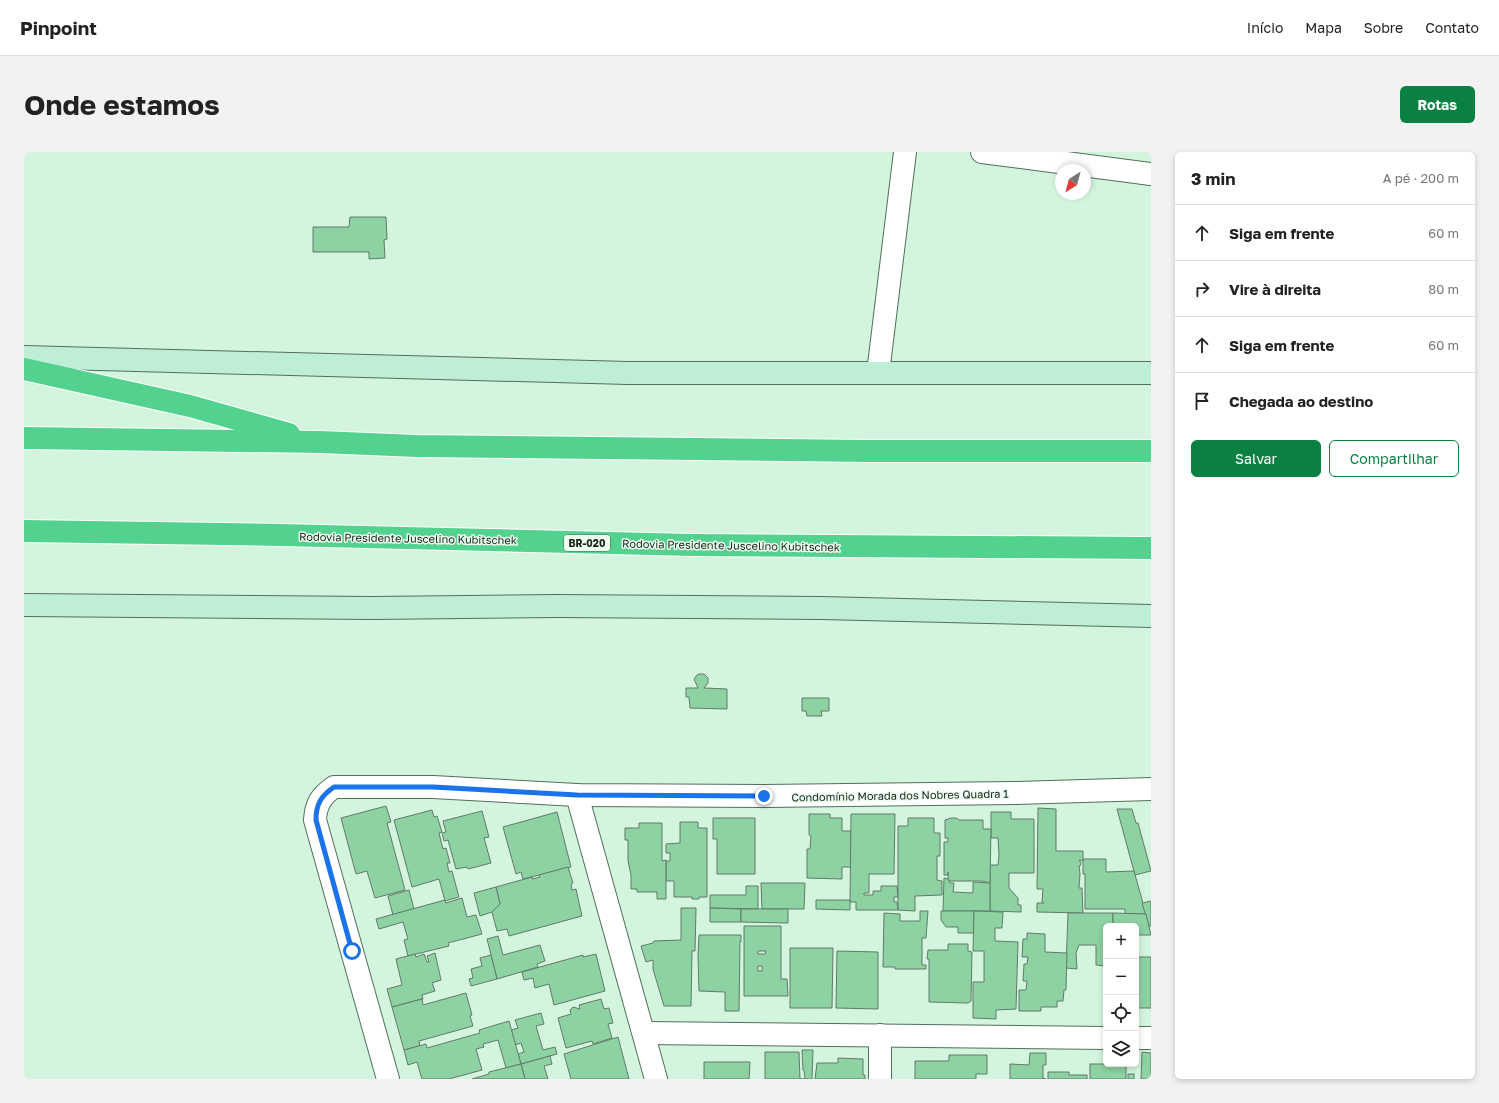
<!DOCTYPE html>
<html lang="pt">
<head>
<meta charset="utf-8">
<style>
  body { margin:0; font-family:"Golos Text",sans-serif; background:#f2f2f2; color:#222 }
  .controls { position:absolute; right:12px; bottom:12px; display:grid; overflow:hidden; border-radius:6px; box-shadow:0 2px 6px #0003 }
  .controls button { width:36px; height:36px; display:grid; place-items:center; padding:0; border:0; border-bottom:1px solid #e0e0e0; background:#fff; color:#222; font:20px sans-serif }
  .compass { position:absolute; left:1031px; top:12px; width:36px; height:36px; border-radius:50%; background:#fff; box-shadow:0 2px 6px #0003; rotate:216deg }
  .stop { position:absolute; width:12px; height:12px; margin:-9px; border:3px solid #1a73e8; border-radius:50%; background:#fff }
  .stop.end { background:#1a73e8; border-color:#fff; box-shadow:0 1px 4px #0008 }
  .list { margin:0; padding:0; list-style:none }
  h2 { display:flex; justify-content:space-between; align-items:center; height:52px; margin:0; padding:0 16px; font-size:17px }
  h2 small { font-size:13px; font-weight:400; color:#767676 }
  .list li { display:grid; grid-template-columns:26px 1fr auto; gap:12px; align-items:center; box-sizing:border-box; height:56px; padding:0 16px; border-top:1px solid #e0e0e0 }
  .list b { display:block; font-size:15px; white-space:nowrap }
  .list em { font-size:13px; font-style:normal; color:#767676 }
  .actions { display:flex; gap:8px; padding:12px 16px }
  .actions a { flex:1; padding:9px 0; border:1px solid #0b8043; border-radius:6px; text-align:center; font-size:14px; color:#0b8043 }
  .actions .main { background:#0b8043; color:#fff }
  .icon { flex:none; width:22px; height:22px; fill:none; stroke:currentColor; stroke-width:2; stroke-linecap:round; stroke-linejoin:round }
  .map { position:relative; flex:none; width:1127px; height:927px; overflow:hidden; border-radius:6px }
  header { display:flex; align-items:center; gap:24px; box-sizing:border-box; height:56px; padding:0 20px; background:#fff; border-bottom:1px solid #e0e0e0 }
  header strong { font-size:19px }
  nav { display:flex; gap:22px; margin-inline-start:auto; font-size:14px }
  .intro { display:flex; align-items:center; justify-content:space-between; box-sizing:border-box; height:96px; padding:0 24px }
  h1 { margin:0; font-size:28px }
  .button { padding:10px 18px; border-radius:6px; background:#0b8043; color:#fff; font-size:14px; font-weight:700 }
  main { display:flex; gap:24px; padding:0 24px }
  aside { flex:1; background:#fff; border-radius:6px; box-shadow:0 2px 6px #0003 }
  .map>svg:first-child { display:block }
</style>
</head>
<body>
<header>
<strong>Pinpoint</strong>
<nav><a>Início</a><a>Mapa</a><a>Sobre</a><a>Contato</a></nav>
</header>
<div class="intro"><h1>Onde estamos</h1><a class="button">Rotas</a></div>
<main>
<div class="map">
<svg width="1127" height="927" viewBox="0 0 1127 927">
  <rect width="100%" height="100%" fill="#d4f5dd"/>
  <g fill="#8ed1a3" stroke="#5f7c67" fill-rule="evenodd">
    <polygon points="326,65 362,65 363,87 360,88 361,106 345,107 345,100 289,100 289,75 325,75"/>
    <polygon points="675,522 680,522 684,526 684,531 680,536 703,537 703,557 666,556 665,545 662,545 662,536 674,536 670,527 673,523"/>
    <polygon points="778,546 805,546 805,559 797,559 798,564 783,564 782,559 778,559"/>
    <polygon points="362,654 367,670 363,671 381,738 351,746 343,719 332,722 317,666"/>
    <polygon points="1014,656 1032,657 1032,699 1059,699 1059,709 1055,708 1057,711 1056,714 1055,714 1056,722 1055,736 1058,736 1059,761 1013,760 1013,751 1020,751 1018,750 1019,737 1013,737"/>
    <polygon points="1093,657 1108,657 1112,671 1114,671 1127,719 1111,723"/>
    <polygon points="408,658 410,665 413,664 418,680 415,681 419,697 422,696 426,711 423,711 425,720 428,719 435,745 421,749 415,727 388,735 370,668"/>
    <polygon points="458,659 465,685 460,686 467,711 444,717 443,715 432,717 424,688 420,689 418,681 422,680 419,669"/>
    <polygon points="533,660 547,715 499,727 497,720 492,722 479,675"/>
    <polygon points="967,660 987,660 987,667 1010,667 1010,721 985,721 985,736 994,746 994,753 997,753 997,760 966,759 966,713 974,713 975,703 974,686 967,686"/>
    <polygon points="785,662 806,662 806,666 818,666 818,679 827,679 827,715 818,715 818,727 783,726 783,697 786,697 787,684 785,683"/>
    <polygon points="827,662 871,662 870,722 845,722 845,741 840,741 840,743 849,743 849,739 857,739 857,734 873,734 874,745 870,745 870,750 873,750 874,758 832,758 832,750 826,750"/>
    <polygon points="689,666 731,666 731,722 693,722 693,687 689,687"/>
    <polygon points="884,666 910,666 910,681 916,681 916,704 913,704 913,728 918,729 918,743 891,744 891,759 874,758 874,674 884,674"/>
    <polygon points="927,666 932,666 935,668 959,668 959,677 967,677 966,731 958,729 924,729 924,720 924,723 920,723 920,690 924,690 924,686 921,686 921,668"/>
    <polygon points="656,670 674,670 674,676 683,676 683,745 675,745 675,747 668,747 668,745 650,745 650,729 642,729 642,709 646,709 646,701 642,701 642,692 656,691"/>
    <polygon points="615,671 638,671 638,709 642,708 642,747 633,747 633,740 613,740 613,737 607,737 607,723 604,709 604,688 601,688 601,676 615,676"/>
    <polygon points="1059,707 1082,707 1082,720 1110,719 1122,762 1101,762 1101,757 1061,757 1061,722 1059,722"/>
    <polygon points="544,715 549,731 547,732 548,738 552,737 558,764 485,784 483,777 473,779 468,760 476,752 472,735 508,725 508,727 516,725 515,723"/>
    <polygon points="920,726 924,727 926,731 930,731 929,740 949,741 949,730 966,731 966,759 919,759"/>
    <polygon points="737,731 781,731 780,757 738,757"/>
    <polygon points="722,734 734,734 734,757 686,756 686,743 722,743"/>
    <polygon points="472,735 476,752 468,760 456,764 450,741"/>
    <polygon points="385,738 390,757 369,763 364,744"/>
    <polygon points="438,746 443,765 452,763 458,782 424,791 425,794 384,804 380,788 384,787 379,770 355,777 352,767 421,748 422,751"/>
    <polygon points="792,748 826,748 826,758 792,757"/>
    <polygon points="1127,749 1127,774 1125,774 1118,751"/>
    <polygon points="657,756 672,756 671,799 668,799 667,854 640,854 629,817 629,808 622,810 617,794 629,791 630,789 657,788"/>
    <polygon points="686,756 717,757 717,770 686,770"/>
    <polygon points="717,757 764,757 764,771 717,770"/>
    <polygon points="896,759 904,759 902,786 898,786 898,813 902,813 902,817 871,817 871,815 859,815 860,761 876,762 876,769 896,769"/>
    <polygon points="917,759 950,759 950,781 934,781 934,775 922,775 917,768"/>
    <polygon points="950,759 979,760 978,776 971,776 971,789 994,790 992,857 972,858 972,867 949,866 949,830 960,830 960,799 949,799"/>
    <polygon points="1044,761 1089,761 1089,774 1082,774 1082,814 1072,813 1072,793 1055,793 1052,801 1053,817 1042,816"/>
    <polygon points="1089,761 1122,762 1127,783 1112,783 1112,774 1089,774"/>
    <path d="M720,774H757V827H763L764,844H720ZM734,799H742L741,802H734ZM734,814H738V819H734Z"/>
    <polygon points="1003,781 1021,782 1021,800 1043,801 1042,838 1040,838 1039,849 1033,849 1033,855 1017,855 1017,859 995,859 995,838 1002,838 1003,829 999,829 1000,812 1003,812 1004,805 998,805 999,787 1003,787"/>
    <polygon points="675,783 717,783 717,790 716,789 715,859 701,859 701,840 675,839 674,805"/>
    <polygon points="474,784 479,803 516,793 521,809 513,812 514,815 473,827 463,787"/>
    <polygon points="924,792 944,792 944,799 948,800 947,849 944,851 905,850 905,807 903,807 904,798 924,798"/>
    <polygon points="766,796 809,796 808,856 766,856"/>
    <polygon points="813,799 854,800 854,857 812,856"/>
    <polygon points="411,801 417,828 408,831 411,839 398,843 399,847 398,847 368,855 363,837 378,833 372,807 391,802 392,805 400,802 403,810 405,810 403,804"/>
    <polygon points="572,802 581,839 530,853 525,832 511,836 509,826 500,828 498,820 559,803 559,805"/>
    <polygon points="467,803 473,827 447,834 445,827 449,826 447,817 458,814 456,806"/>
    <rect x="1112" y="805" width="15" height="51"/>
    <polygon points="442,841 448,863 446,864 449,874 395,889 396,894 380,898 368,855 398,847 399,853"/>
    <polygon points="577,847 580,857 585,856 586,860 589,871 584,872 588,886 569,892 568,889 542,896 534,866 547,862 546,858 549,855 556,857 555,853"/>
    <polygon points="517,861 520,872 512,874 519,898 531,895 533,902 497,912 494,902 500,900 497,891 491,893 487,878 494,876 491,868"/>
    <polygon points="485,869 497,912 482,916 474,888 459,892 460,895 452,897 458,918 425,927 398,927 393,910 384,913 380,898 402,892 403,896 456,881 455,878"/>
    <polygon points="594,885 605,927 547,927 540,902"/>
    <polygon points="778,898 789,898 788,927 741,927 741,900 775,900 776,927 781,927 780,918 779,918"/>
    <polygon points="1118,900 1127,901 1127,927 1117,927"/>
    <polygon points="1006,901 1022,901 1022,913 1019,913 1019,926 1022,927 986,927 986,912 1005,913"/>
    <polygon points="925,903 963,903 963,922 952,922 952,927 891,927 891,909 925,909"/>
    <polygon points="526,904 528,912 520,914 524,927 501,927 497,912"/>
    <polygon points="814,906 839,907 839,923 841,923 841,927 791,927 793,911 814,911"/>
    <polygon points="680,910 726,910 725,927 680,927"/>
    <polygon points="497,912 501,927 448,927 465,922 465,920"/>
    <rect x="1066" y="912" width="36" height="15"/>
    <polygon points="1024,920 1045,920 1045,923 1063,923 1063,927 1024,927"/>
    <rect x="1104" y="922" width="6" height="5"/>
  </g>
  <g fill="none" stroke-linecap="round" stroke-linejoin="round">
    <g stroke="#526f5b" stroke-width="24">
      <g id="minor">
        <polyline points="958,0 1127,22"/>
        <polyline points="854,221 881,0"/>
        <polyline points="553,643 632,927"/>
        <polyline points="620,881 1082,886"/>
        <polyline points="856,883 856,927"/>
        <polyline points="1112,886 1127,886"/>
        <path d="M364,927L291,668C292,652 297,644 310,635H409L553,643L740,644L990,641L1127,637"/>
      </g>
    </g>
    <g stroke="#526f5b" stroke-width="24">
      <g id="secondary">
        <polyline points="0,205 604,221 1127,221"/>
        <polyline points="0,453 349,456 532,454 797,456 1127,464"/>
      </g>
    </g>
    <g stroke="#fff" stroke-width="24">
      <g id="trunk">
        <polyline points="0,217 166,254 265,282"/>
        <polyline points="0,286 296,290 393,294 843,299 1127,299"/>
        <polyline points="0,379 257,383 668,393 1127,396"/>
      </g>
    </g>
    <use href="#minor" stroke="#fff" stroke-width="22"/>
    <use href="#secondary" stroke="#beeed5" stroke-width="22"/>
    <use href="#trunk" stroke="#52d28e" stroke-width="22"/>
  </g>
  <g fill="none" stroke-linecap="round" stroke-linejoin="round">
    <path stroke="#1a73e8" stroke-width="5" d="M328,799L292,668C292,652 297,644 310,635H409L553,643L740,644"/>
  </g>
  <g text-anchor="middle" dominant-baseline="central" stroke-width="3" stroke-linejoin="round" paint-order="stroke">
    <rect fill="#ebfef0" stroke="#57655b" stroke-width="1" x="540" y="383" width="46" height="16" rx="3"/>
    <g font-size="10" font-weight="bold" fill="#18241b">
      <text x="563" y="391">BR-020</text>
    </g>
    <g font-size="11" fill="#18241b" stroke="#ebfef0">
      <text transform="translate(384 386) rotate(1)">Rodovia Presidente Juscelino Kubitschek</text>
      <text transform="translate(707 393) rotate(1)">Rodovia Presidente Juscelino Kubitschek</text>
      <text transform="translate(876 643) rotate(-1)">Condomínio Morada dos Nobres Quadra 1</text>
    </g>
  </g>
</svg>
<div class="controls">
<button>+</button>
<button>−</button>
<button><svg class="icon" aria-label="locate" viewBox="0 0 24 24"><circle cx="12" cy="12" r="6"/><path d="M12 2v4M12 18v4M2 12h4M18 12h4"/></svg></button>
<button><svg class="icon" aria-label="layers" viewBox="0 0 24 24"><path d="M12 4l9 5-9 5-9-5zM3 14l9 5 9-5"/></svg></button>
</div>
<svg class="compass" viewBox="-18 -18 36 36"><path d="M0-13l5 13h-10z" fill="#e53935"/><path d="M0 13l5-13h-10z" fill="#767676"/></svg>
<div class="stop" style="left:328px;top:799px"></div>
<div class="stop end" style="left:740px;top:644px"></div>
</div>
<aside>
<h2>3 min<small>A pé · 200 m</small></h2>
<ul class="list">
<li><svg class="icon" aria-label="ahead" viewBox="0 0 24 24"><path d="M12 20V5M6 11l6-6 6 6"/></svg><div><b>Siga em frente</b></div><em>60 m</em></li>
<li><svg class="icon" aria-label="right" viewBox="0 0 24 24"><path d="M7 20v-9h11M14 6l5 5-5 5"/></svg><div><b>Vire à direita</b></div><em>80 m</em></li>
<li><svg class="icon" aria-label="ahead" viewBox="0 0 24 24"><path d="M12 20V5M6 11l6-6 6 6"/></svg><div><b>Siga em frente</b></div><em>60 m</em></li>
<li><svg class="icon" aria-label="arrive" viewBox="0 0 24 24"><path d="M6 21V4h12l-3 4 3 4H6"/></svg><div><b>Chegada ao destino</b></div></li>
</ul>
<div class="actions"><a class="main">Salvar</a><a>Compartilhar</a></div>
</aside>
</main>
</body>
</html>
